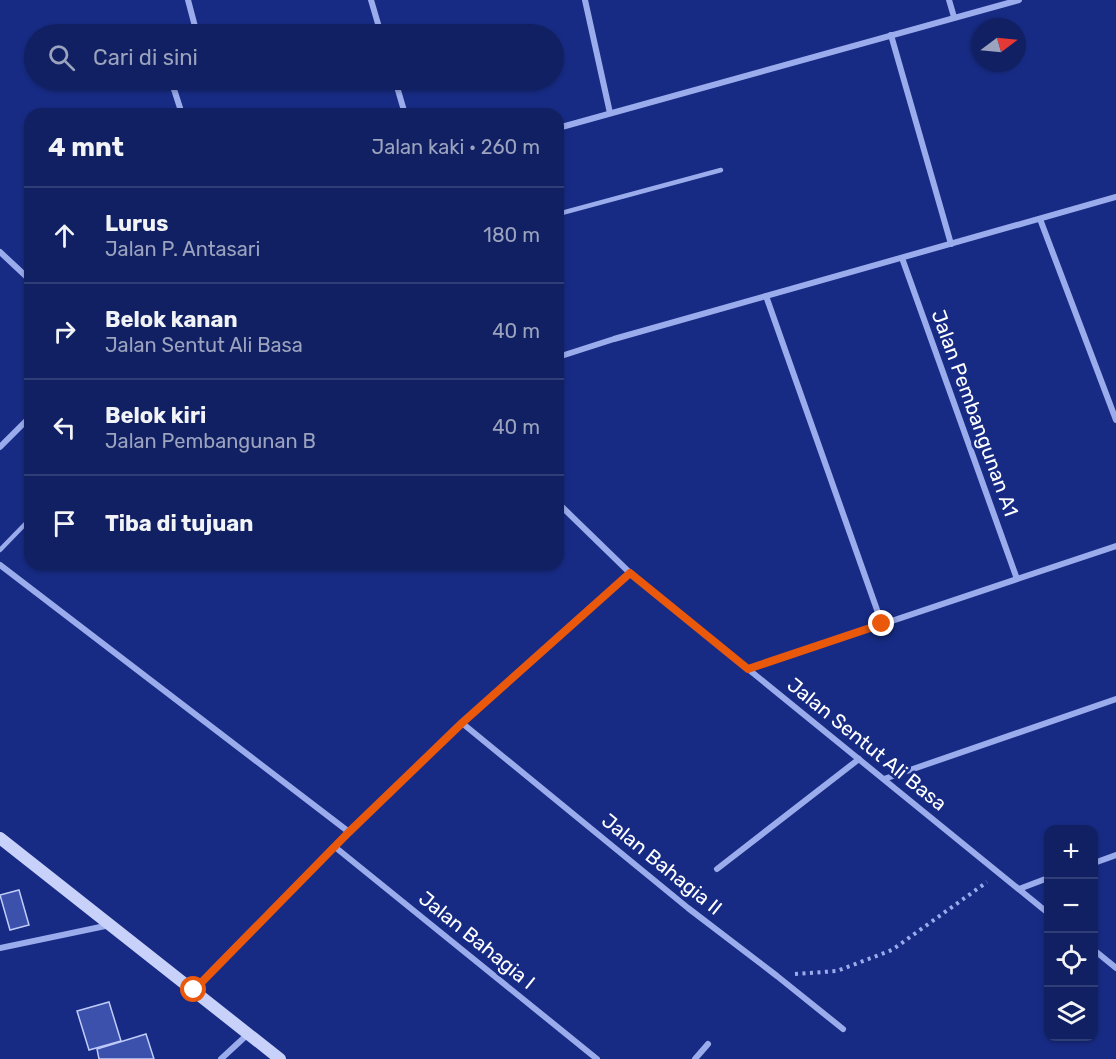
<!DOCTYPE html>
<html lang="id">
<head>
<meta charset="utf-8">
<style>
  body { margin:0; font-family:Rubik,sans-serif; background:#1a2869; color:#f1f3f6 }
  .controls { position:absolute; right:18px; bottom:18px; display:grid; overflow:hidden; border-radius:12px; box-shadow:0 2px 4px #0004 }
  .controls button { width:54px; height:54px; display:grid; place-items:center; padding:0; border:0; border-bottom:2px solid #303e78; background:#112063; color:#f1f3f6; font:30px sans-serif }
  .compass { position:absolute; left:972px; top:18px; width:54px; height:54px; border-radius:50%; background:#112063; box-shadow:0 2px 4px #0004; rotate:74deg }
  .stop { position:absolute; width:18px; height:18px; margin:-14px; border:4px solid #ea580c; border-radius:50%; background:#fff }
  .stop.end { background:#ea580c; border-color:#fff; box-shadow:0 2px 6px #0008 }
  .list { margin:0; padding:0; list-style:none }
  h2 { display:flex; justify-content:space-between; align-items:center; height:78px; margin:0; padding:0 24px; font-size:26px }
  h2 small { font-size:20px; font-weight:400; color:#9ca3be }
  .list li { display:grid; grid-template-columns:39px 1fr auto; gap:18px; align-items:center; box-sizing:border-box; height:96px; padding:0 24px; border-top:2px solid #303e78 }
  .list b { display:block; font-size:22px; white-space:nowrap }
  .list p { margin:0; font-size:20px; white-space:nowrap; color:#9ca3be }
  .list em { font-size:20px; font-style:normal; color:#9ca3be }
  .icon { flex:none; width:33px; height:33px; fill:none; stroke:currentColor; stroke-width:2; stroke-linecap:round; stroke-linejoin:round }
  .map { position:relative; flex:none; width:1116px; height:1059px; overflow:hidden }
  .search { position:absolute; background:#112063; box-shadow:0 2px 4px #0004; left:24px; top:24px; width:540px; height:66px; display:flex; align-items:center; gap:15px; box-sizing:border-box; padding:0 21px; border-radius:33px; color:#9ca3be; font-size:22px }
  .panel { position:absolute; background:#112063; box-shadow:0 2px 4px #0004; left:24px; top:108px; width:540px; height:462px; border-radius:18px }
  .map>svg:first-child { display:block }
</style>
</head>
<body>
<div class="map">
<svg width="1116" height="1059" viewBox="0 0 1116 1059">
  <rect width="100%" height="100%" fill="#172b84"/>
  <g fill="#3b51ac" stroke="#c0ccf9" stroke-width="1.5">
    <polygon points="19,890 29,925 10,930 0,895"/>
    <polygon points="109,1002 121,1041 89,1050 77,1011"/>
    <polygon points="146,1034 154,1059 99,1059 97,1049"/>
  </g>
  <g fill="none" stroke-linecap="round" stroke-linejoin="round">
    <polyline stroke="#9baced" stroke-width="4" stroke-dasharray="3 4.5" stroke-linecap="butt" points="795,974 837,971 892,950 987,882"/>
    <g stroke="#9baced" stroke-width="4.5">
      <polyline points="558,214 721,170"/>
      <polyline points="0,550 30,519"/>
    </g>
    <g stroke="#9baced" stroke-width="6">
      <polyline points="188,0 197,34"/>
      <polyline points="371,0 381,34"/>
      <polyline points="585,0 610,113"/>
      <polyline points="949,0 954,17"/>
      <polyline points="891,35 951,244"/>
      <polyline points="171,80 182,114"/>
      <polyline points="395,80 405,114"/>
      <polyline points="558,128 1019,0"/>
      <polyline points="1040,219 1116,420"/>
      <polyline points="0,252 30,280"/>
      <polyline points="902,258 1017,579"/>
      <polyline points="766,296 882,624"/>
      <polyline points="558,357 614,339 1116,197"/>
      <polyline points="0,447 30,417"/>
      <polyline points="558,503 630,573 1048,913"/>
      <polyline points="0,565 349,832"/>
      <polyline points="748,669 1116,546"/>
      <polyline points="462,723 688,908 777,976 843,1029"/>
      <polyline points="884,779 1116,699"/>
      <polyline points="335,847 597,1059"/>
      <polyline points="1094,863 1116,855"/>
      <polyline points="717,869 859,759"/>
      <polyline points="1019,889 1048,878"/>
      <polyline points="0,948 110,925"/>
      <polyline points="1094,950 1116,968"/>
      <polyline points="193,990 349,832 462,723 630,573"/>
      <polyline points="221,1059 248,1034"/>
      <polyline points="695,1059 708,1044"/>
    </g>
    <polyline stroke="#c8d1f9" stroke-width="12" points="0,838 280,1059"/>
  </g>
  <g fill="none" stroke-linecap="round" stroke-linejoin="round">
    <polyline stroke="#ea580c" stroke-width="8" points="194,990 349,832 462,723 630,573 748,669 882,624"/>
  </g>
  <g text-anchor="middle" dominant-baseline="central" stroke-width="6" stroke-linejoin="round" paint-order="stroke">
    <g font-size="20" fill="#fff" stroke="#172b84">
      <text transform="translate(975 413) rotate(70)">Jalan Pembangunan A1</text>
      <text transform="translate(867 744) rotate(39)">Jalan Sentut Ali Basa</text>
      <text transform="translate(662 864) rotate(39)">Jalan Bahagia II</text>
      <text transform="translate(477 940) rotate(39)">Jalan Bahagia I</text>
    </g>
  </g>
</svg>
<div class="controls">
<button>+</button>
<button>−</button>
<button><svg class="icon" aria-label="locate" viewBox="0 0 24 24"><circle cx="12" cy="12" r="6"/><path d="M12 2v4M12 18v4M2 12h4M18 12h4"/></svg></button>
<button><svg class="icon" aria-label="layers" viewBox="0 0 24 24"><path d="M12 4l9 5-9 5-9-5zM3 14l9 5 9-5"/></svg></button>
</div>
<svg class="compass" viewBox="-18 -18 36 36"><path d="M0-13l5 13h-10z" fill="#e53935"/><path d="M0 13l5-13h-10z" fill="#9ca3be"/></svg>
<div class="stop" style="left:194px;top:990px"></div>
<div class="stop end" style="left:882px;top:624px"></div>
<div class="search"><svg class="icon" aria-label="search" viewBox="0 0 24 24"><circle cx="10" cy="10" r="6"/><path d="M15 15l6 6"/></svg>Cari di sini</div>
<section class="panel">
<h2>4 mnt<small>Jalan kaki · 260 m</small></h2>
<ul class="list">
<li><svg class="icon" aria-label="ahead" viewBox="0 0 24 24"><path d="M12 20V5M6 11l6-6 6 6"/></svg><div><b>Lurus</b><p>Jalan P. Antasari</p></div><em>180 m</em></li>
<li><svg class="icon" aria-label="right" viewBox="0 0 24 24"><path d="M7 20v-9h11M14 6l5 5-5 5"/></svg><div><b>Belok kanan</b><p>Jalan Sentut Ali Basa</p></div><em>40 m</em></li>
<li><svg class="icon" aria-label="left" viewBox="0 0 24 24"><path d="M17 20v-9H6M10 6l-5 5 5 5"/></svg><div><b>Belok kiri</b><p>Jalan Pembangunan B</p></div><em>40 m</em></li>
<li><svg class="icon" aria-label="arrive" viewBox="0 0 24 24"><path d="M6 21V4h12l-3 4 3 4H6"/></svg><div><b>Tiba di tujuan</b></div></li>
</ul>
</section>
</div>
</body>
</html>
